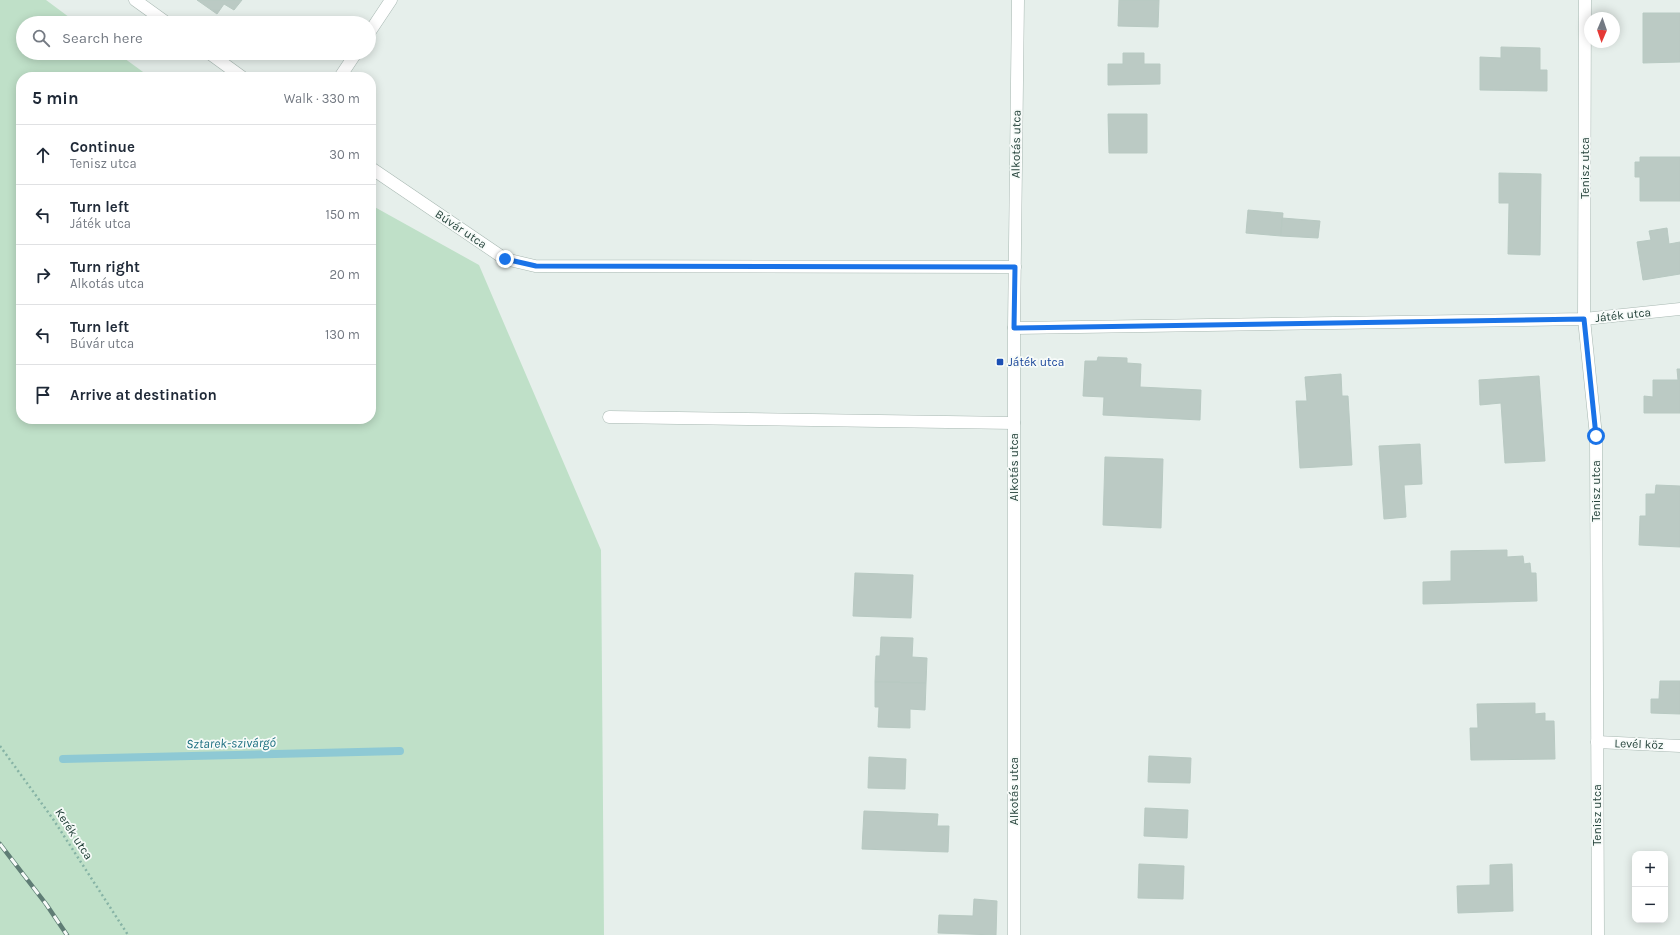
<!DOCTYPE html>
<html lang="en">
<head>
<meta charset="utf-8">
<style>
  body { margin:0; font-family:Karla,sans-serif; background:#f6f6f7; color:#1f2937 }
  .controls { position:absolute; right:12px; bottom:12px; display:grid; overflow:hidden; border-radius:8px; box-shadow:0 2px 10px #0003 }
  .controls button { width:36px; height:36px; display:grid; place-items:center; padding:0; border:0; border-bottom:1px solid #e0e1e3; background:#fff; color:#1f2937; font:20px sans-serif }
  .compass { position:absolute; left:1584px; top:12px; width:36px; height:36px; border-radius:50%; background:#fff; box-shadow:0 2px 10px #0003; rotate:182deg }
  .stop { position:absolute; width:12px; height:12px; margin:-9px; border:3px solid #1a73e8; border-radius:50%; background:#fff }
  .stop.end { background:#1a73e8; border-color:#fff; box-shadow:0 1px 4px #0008 }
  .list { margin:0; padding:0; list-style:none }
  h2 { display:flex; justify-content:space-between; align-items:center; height:52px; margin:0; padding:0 16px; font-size:17px }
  h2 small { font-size:13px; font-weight:400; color:#747a83 }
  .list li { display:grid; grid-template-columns:26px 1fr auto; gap:12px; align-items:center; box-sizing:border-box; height:60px; padding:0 16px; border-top:1px solid #e0e1e3 }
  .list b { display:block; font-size:15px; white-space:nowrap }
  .list p { margin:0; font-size:13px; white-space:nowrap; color:#747a83 }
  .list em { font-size:13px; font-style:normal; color:#747a83 }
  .icon { flex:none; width:22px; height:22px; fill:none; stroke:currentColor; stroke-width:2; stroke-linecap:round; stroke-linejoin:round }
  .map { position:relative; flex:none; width:1680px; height:935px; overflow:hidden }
  .search { position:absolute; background:#fff; box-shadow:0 2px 10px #0003; left:16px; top:16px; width:360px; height:44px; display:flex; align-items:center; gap:10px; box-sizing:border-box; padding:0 14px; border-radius:22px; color:#747a83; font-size:15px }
  .panel { position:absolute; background:#fff; box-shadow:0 2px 10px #0003; left:16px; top:72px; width:360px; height:352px; border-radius:16px }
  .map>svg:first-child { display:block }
</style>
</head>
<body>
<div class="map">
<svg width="1680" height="935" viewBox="0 0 1680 935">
  <rect width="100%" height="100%" fill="#e6efeb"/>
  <polygon fill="#bfe0c8" points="0,0 46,0 77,23 23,23 23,53 117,53 150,77 21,77 21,419 371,419 371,205 479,265 601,550 604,935 0,935"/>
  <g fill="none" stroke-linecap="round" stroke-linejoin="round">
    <polyline stroke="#8ec9d4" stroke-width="8" points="63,759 400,751"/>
  </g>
  <g fill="#bbcac4" stroke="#b8c9c2">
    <polygon points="197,0 242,0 234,10 224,4 217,14"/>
    <polygon points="1119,0 1159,0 1158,27 1118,26"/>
    <polygon points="1643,13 1680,13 1680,62 1643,63"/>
    <polygon points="1501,47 1540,48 1540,70 1547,70 1547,91 1480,90 1480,57 1501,58"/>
    <polygon points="1123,53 1144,53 1144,64 1160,64 1160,84 1108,85 1108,64 1123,64"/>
    <polygon points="1108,114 1147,114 1147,153 1109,153"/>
    <polygon points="1640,157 1680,157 1680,201 1640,201 1640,177 1635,177 1635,162 1640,162"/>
    <polygon points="1499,173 1541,174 1540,255 1508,254 1509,203 1499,203"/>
    <polygon points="1248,210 1283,213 1281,236 1246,233"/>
    <polygon points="1282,218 1320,221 1318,238 1281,236"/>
    <polygon points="1667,228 1669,244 1680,242 1680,274 1643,280 1637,242 1651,240 1649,231"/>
    <polygon points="1098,357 1127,358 1127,363 1141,364 1140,387 1201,390 1200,420 1103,415 1104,397 1083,396 1085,361 1097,361"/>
    <polygon points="1677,369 1680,369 1680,413 1644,413 1644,396 1653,397 1653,380 1678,380"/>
    <polygon points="1341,374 1342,396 1348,396 1352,465 1300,468 1296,401 1307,401 1305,377"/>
    <polygon points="1539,376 1545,461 1505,463 1501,403 1480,405 1479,380"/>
    <polygon points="1420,444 1422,484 1404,485 1406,517 1384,519 1379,446"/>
    <polygon points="1105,457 1163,459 1161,528 1103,525"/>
    <polygon points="1656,485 1680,486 1680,547 1639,545 1640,516 1646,516 1646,494 1655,494"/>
    <polygon points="1507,550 1507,557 1523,556 1524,564 1530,563 1531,573 1536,573 1537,601 1423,604 1423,582 1451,581 1451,551"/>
    <polygon points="855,573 913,575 911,618 853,616"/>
    <polygon points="881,637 913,638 912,657 927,658 926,683 875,682 876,656 880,656"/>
    <polygon points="1660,681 1680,681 1680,714 1651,713 1651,699 1659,699"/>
    <polygon points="875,682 926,683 925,710 910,709 910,728 878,727 879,707 875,707"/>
    <polygon points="1535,703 1535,714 1545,713 1545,721 1554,721 1555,759 1471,760 1470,728 1478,728 1477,704"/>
    <polygon points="1149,756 1191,758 1190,783 1148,782"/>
    <polygon points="869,757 906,759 905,789 868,788"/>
    <polygon points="1145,808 1188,810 1187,838 1144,836"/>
    <polygon points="864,811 938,814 937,826 949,826 948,852 862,849"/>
    <polygon points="1139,864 1184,866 1183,899 1138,898"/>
    <polygon points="1512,864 1513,911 1458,913 1457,886 1490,885 1490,865"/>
    <polygon points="974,899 997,901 996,935 938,933 939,915 973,916"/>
  </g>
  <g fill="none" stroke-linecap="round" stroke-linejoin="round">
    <g stroke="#a8b8b2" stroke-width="13">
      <g id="minor">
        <polyline points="135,0 167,23"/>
        <polyline points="1585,0 1584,319 1596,436 1598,935"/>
        <polyline points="369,33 391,0"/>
        <polyline points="209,53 242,77"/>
        <polyline points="340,77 356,53"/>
        <polyline points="371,168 505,259 535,266 1015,267"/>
        <polyline points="1014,328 1584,319 1680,309"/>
        <polyline points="609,417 1014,423"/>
        <polyline points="1597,742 1680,746"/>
        <polyline points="1014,935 1014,328 1018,0"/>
      </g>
    </g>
    <polyline stroke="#86b3a5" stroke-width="2.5" stroke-dasharray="2 3" stroke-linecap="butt" points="0,746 53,819 128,935"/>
    <use href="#minor" stroke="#fff" stroke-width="12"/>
    <g stroke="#5f7d75" stroke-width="4.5">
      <polyline id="rail" points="0,844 46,904 67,935"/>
    </g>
    <use href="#rail" stroke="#f7fbf9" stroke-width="3" stroke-dasharray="9" stroke-linecap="butt"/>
  </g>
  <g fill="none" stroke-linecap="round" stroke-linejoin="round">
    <polyline stroke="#1a73e8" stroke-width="5" points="505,259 536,266 1015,267 1014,328 1584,319 1596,436"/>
  </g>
  <rect fill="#1a4fb4" stroke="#f7fbf9" stroke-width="1.5" x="996" y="358" width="8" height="8" rx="2"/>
  <g text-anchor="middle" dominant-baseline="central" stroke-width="3.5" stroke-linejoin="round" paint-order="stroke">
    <g font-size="12" fill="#24423a" stroke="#f7fbf9">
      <text transform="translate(1016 144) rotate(-89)">Alkotás utca</text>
      <text transform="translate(1585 168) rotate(-90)">Tenisz utca</text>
      <text transform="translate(461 229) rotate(34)">Búvár utca</text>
      <text transform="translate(1623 315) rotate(-6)">Játék utca</text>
      <text transform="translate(1014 467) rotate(-90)">Alkotás utca</text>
      <text transform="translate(1596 491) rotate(-90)">Tenisz utca</text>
      <text transform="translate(1639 744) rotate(2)">Levél köz</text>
      <text transform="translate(1014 791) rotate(-90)">Alkotás utca</text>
      <text transform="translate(1597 815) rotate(-90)">Tenisz utca</text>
      <text transform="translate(74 834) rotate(57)">Kerék utca</text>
    </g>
    <g font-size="12" fill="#164399" stroke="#f7fbf9" text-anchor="start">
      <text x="1008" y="362">Játék utca</text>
    </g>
    <g font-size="13" font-style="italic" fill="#1c6f80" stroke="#f7fbf9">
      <text transform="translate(231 743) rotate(-1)">Sztarek-szivárgó</text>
    </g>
  </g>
</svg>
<div class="controls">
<button>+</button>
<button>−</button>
</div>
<svg class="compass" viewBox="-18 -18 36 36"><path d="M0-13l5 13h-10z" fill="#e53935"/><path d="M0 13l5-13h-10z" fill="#747a83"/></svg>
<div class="stop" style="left:1596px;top:436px"></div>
<div class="stop end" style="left:505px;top:259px"></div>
<div class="search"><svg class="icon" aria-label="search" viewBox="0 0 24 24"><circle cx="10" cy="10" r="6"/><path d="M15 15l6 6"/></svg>Search here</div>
<section class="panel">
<h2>5 min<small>Walk · 330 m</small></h2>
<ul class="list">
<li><svg class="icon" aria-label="ahead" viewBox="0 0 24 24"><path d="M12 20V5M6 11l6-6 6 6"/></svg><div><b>Continue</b><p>Tenisz utca</p></div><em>30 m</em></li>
<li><svg class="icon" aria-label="left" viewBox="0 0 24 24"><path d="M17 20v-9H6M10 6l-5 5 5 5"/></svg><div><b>Turn left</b><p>Játék utca</p></div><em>150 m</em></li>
<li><svg class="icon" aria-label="right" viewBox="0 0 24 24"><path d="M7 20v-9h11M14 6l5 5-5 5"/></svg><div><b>Turn right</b><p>Alkotás utca</p></div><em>20 m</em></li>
<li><svg class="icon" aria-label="left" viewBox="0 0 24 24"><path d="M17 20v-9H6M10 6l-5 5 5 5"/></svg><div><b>Turn left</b><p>Búvár utca</p></div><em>130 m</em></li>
<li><svg class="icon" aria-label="arrive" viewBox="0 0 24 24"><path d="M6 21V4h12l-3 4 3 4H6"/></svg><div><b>Arrive at destination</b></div></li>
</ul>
</section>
</div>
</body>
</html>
